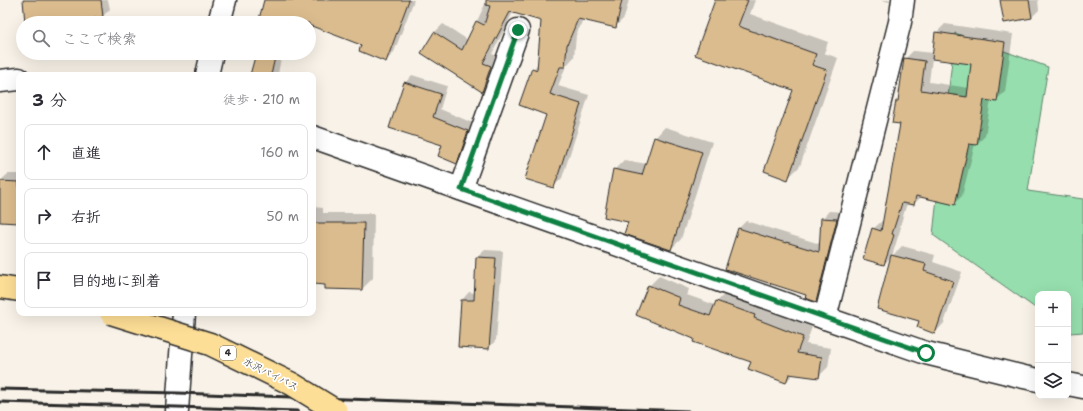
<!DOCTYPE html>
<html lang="ja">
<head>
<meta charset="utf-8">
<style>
  body { margin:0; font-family:"Shantell Sans","Klee One",sans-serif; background:#f7f7f7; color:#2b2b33 }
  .controls { position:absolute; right:12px; bottom:12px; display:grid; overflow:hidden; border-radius:8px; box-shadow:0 4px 16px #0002 }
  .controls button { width:36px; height:36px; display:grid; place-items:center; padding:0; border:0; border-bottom:1px solid #e1e1e2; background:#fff; color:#2b2b33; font:20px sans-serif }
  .stop { position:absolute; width:12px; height:12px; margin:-9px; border:3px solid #0b8043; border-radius:50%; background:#fff }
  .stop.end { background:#0b8043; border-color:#fff; box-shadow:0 1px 4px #0008 }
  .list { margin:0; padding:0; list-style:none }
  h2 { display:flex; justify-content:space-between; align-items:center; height:52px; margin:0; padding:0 16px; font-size:17px }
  h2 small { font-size:13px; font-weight:400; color:#7c7c81 }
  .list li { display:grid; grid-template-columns:26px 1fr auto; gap:12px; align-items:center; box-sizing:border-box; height:56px; margin:0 8px 8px; padding:0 8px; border:1px solid #e1e1e2; border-radius:8px }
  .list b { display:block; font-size:15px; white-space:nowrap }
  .list em { font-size:13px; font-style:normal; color:#7c7c81 }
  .icon { flex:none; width:22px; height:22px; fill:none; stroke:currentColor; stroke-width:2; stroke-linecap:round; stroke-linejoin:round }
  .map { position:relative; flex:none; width:1083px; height:411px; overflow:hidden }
  .search { position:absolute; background:#fff; box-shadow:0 4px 16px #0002; left:16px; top:16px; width:300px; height:44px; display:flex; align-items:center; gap:10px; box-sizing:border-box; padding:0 14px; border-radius:22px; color:#7c7c81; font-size:15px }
  .panel { position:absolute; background:#fff; box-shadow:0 4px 16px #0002; left:16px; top:72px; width:300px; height:244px; border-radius:8px }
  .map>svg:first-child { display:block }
</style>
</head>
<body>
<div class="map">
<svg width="1083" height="411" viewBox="0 0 1083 411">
  <rect width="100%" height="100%" fill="#f8f2e8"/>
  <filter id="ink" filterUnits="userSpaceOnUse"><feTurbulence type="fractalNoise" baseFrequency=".025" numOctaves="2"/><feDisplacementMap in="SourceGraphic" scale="8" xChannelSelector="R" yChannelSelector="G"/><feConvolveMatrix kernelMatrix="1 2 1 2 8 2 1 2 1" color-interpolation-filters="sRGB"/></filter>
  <g filter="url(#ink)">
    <polygon fill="#96dead" stroke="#60846c" points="955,33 1048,67 1028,191 1083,199 1083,332 1070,333 1068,331 1068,294 1038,294 1038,310 933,235"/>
    <g fill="#0003" fill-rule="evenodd">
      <polygon points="24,0 108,0 110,9 103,16 62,23 26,23"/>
      <polygon points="265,0 414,0 394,52 386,61 363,45 309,24 309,23 259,23"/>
      <polygon points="487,0 629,0 624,18 615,27 583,19 576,35 574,57 566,66 558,86 589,95 562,178 553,187 548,114 533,69 539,63 542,20 513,12 492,54 500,57 491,82 482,91 434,33 443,24 468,40"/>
      <polygon points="728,0 755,0 750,14 828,42 824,53 838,58 800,166 788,178 794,89 697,55"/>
      <polygon points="881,0 892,0 890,2"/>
      <polygon points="1001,0 1038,0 1039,10 1032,17 1005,22"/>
      <path d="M945,24L1013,34L1005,92L996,100H991L985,136L977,144H975L962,196L954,204L922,196L914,204L907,203L900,226L901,227L892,256L884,264L873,229L882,221H883L901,124L897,101L899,99L905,59L913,51L934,53L936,33ZM932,58L972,64L969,88L929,82Z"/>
      <polygon points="23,31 23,49 22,49 20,34"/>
      <polygon points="257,53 282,53 278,74 276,75 251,75"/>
      <polygon points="412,75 447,86 440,109 475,124 464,155 457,163 405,83"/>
      <polygon points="665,127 712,142 681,239 671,249 629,221 614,170 624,160 647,164 655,138"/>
      <polygon points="8,174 19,174 19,222 0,221 0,181"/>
      <polygon points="313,207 323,208 323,213 374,213 373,278 362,289 326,278 313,277"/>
      <polygon points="829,211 844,212 823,293 816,300 808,294 739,228 746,221 794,236 820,244 822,219"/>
      <polygon points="902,246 935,255 933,262 962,272 944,323 935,333 920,320 892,256"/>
      <polygon points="485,250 503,251 496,340 489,348 459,346 462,300 469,292 475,293 477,257"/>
      <polygon points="659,276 689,289 687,295 715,305 717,302 726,292 764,305 763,308 812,327 806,344 831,348 828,367 818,377 794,373 786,382 752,361 696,338 649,286"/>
    </g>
    <g fill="#dbbc8e" stroke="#2b2b2b">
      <polygon points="23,0 101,0 103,17 65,23 25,23"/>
      <polygon points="264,0 409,0 386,62 359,51 361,45 309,25 309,23 258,23"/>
      <polygon points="486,0 622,0 616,28 578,19 567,45 565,67 560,67 550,94 581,104 554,188 525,179 546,115 519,105 532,68 537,70 541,21 510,12 483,63 491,66 482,92 421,53 434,32 462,50 476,21 484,25 490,6 486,5"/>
      <polygon points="715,0 748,0 738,26 816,54 812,65 827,70 788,180 764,171 793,90 695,55"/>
      <polygon points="1000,0 1029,0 1032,18 1004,23"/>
      <polygon points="935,32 1005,42 997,102 984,100 977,145 969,144 955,205 916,196 914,205 902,203 892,234 894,235 884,265 863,259 872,228 881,231 900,124 892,123 896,101 898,101 904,58 925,61 921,90 967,97 971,64 932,59"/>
      <polygon points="256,53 276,53 271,75 250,75"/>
      <polygon points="404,82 441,94 433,117 468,131 457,164 438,156 442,145 389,128"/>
      <polygon points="654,137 702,152 671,250 624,234 628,222 604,217 613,169 642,175"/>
      <polygon points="0,181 19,182 19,223 0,222"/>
      <polygon points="821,218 837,219 816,302 805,298 806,295 725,269 738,228 786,243 786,242 819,252"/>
      <polygon points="313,223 364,223 362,290 325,289 325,285 313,284"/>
      <polygon points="891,255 926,264 924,271 953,281 935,334 917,327 919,321 877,309"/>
      <polygon points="476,257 496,258 489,349 458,347 461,300 474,300"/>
      <polygon points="648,285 680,298 678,305 710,316 716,301 755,315 754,318 803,337 797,353 822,357 819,378 789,374 786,383 748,369 751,362 693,342 694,339 636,315"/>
    </g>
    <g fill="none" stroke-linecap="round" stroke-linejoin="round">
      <g stroke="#2b2b2b" stroke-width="25">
        <g id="minor">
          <polyline points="461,189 518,30"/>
          <polyline points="825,318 900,22 903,0"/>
        </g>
      </g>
      <g stroke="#2b2b2b" stroke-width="25">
        <g id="tertiary">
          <polyline points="219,23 225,0"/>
          <polyline points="207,75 212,53"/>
          <polyline points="177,411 184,313"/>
        </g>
      </g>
      <g stroke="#2b2b2b" stroke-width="25">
        <g id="secondary">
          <polyline points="0,81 19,79"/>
          <polyline points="313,137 825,318 926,353 1024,377 1038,380"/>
          <polyline points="1068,384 1083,387"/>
        </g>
      </g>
      <g stroke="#2b2b2b" stroke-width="25">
        <polyline id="trunk" points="0,287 19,290"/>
      </g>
      <use href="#minor" stroke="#fff" stroke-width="22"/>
      <use href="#tertiary" stroke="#fff" stroke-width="22"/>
      <use href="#secondary" stroke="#fff" stroke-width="22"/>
      <use href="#trunk" stroke="#fdde96" stroke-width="22"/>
      <g stroke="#2b2b2b" stroke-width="3">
        <polyline points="0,389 178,393 688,411"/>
        <polyline points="0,402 177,407 298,411"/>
      </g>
      <g stroke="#2b2b2b" stroke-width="25" stroke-linecap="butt">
        <polyline id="trunk-bridge" points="111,313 210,344 292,384 336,411"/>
      </g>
      <use href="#trunk-bridge" stroke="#fdde96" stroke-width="22"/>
    </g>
  </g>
  <g fill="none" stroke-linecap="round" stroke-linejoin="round" filter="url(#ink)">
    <polyline stroke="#0b8043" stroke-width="5" points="518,30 461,189 926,353"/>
  </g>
  <g text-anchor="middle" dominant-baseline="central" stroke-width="3.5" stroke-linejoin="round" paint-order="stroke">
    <rect fill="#fff" stroke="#6b6b6b" stroke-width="1" x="220" y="346" width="16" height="14" rx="3"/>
    <g font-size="9" font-weight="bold" fill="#2b2b2b">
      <text x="228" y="353">4</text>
    </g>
    <g font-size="10" fill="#2b2b2b" stroke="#fff">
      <text transform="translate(271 374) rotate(27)">水沢バイパス</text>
    </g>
  </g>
</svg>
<div class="controls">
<button>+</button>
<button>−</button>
<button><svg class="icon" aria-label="layers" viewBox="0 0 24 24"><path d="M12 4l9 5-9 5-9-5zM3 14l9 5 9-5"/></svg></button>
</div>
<div class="stop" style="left:926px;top:353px"></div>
<div class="stop end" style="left:518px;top:30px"></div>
<div class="search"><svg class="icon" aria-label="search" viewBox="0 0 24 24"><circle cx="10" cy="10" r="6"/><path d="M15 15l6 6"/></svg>ここで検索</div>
<section class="panel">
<h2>3 分<small>徒歩 · 210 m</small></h2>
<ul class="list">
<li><svg class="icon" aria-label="ahead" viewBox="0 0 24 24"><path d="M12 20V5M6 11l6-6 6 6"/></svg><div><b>直進</b></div><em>160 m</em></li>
<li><svg class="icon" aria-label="right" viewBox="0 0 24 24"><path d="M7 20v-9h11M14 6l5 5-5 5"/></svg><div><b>右折</b></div><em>50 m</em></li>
<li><svg class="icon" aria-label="arrive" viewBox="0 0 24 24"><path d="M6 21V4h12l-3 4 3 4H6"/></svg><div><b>目的地に到着</b></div></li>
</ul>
</section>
</div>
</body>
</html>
